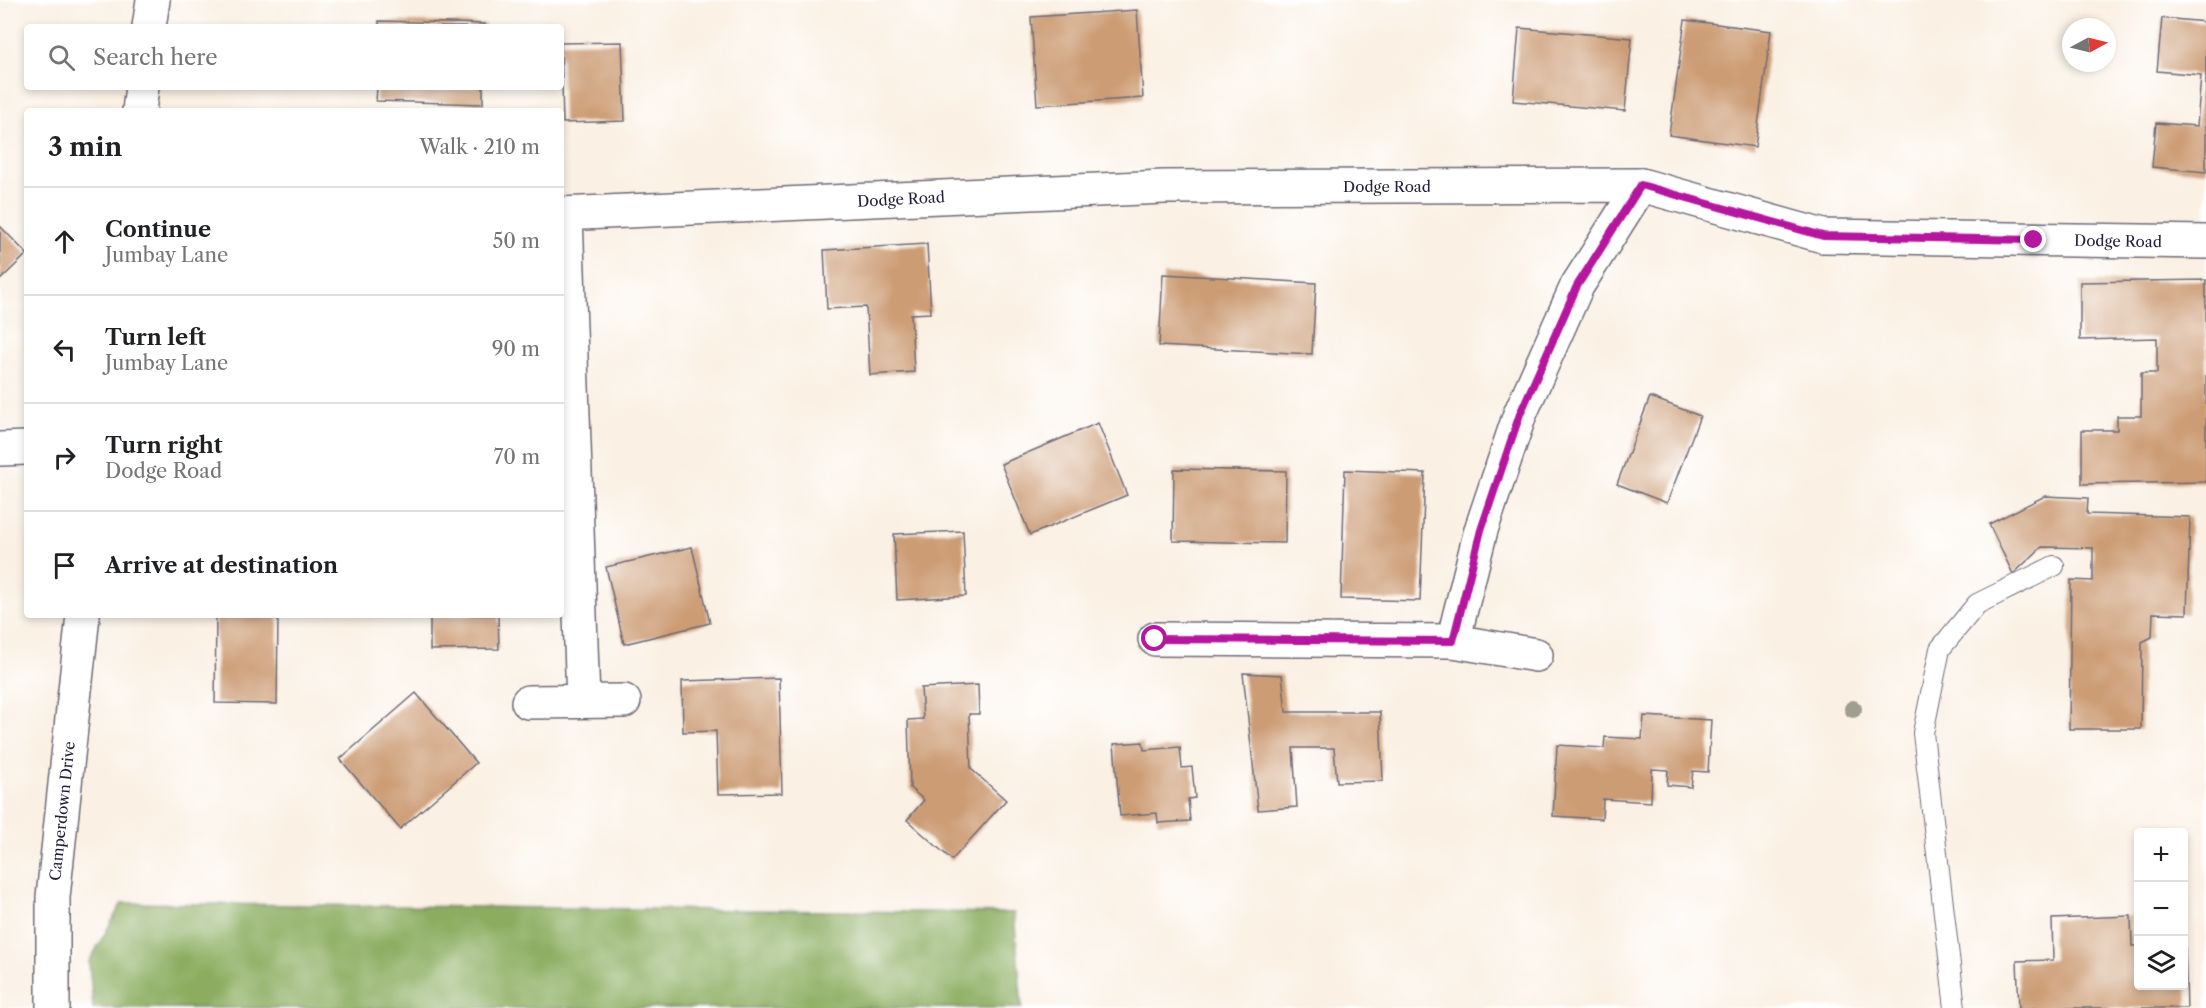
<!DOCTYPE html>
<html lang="en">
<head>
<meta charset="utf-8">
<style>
  body { margin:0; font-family:"Libre Caslon Text",serif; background:#f2f2f2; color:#202124 }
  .controls { position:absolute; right:18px; bottom:18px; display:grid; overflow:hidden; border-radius:6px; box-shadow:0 3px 9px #0003 }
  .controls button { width:54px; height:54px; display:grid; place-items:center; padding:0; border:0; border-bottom:2px solid #e0e0e0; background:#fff; color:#202124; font:30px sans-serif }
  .compass { position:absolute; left:2062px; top:18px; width:54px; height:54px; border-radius:50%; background:#fff; box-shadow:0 3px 9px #0003; rotate:83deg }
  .stop { position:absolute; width:18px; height:18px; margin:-14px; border:4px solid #b5179e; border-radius:50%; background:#fff }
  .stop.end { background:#b5179e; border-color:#fff; box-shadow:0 2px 6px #0008 }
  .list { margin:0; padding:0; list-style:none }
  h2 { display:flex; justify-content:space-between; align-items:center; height:78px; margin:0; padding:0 24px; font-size:26px }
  h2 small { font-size:20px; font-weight:400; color:#757577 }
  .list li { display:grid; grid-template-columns:39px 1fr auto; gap:18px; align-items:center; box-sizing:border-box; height:108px; padding:0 24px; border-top:2px solid #e0e0e0 }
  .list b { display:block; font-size:22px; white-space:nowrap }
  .list p { margin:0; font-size:20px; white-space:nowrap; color:#757577 }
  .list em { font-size:20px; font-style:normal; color:#757577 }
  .icon { flex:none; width:33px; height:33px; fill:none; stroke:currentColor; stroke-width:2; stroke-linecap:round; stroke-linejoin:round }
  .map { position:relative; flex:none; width:2206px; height:1008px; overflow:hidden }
  .search { position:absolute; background:#fff; box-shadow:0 3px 9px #0003; left:24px; top:24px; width:540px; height:66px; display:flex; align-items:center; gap:15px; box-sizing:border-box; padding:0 21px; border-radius:6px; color:#757577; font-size:22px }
  .panel { position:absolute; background:#fff; box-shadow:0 3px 9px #0003; left:24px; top:108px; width:540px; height:510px; border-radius:6px }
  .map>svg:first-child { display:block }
</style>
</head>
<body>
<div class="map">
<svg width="2206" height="1008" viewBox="0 0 2206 1008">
  <rect width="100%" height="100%" fill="#fff"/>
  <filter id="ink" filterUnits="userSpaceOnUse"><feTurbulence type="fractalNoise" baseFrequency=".0167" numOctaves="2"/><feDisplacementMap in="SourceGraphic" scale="12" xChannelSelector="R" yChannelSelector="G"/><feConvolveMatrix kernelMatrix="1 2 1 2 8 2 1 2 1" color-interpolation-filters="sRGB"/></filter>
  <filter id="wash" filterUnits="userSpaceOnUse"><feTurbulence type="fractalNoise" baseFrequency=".008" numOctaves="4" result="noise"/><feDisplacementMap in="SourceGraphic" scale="24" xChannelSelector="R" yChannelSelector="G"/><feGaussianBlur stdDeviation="1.35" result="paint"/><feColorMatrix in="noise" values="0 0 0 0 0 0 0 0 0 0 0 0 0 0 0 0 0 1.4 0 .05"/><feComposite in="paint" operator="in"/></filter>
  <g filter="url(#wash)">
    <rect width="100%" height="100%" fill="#faf0e3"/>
    <polygon fill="#8cad61" stroke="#57684e" stroke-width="1.5" points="122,903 1014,913 1022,1008 93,1008 89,962"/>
    <g id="blocks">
      <g fill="#cc9c74">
        <polygon points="1137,10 1143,98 1037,105 1031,17"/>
        <polygon points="2162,18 2206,22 2206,172 2152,167 2156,123 2197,126 2201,75 2157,71"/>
        <polygon points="1685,20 1771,31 1755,147 1669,135"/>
        <polygon points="379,21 485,24 485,27 379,27"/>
        <polygon points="1519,28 1632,38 1625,111 1513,101"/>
        <polygon points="622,42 625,121 563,123 561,43"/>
        <polygon points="377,87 483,87 483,104 376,101"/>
        <polygon points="0,226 27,254 0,280"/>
        <polygon points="927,244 931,313 911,314 914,372 870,375 866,307 827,309 824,250"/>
        <polygon points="1163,274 1316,283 1312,354 1159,346"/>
        <polygon points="2206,280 2206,482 2082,484 2082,430 2117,430 2117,416 2141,416 2141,373 2157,373 2157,338 2080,340 2080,282"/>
        <polygon points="1650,397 1700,416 1667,503 1617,484"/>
        <polygon points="1098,423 1127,495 1030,535 1001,464"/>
        <polygon points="1174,469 1286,471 1285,543 1173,541"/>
        <polygon points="1345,470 1425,473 1420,601 1341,599"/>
        <polygon points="2045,496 2088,498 2087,514 2190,517 2187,614 2153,613 2152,637 2142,642 2141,729 2069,729 2071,580 2093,581 2093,548 2042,547 2013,574 1989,524"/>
        <polygon points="963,531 966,596 897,600 894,534"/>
        <polygon points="692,547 710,623 624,644 606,567"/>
        <polygon points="216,615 278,615 277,704 215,703"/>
        <polygon points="430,615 498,615 499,649 430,650"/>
        <polygon points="1243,673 1282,675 1286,712 1380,712 1383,781 1337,782 1334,748 1293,748 1297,807 1258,810"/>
        <polygon points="779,678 782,793 718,794 716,731 683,732 682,681"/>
        <polygon points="978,685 979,714 969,714 971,769 1006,800 952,860 907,820 924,800 910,788 908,720 923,719 921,688"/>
        <polygon points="416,693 476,763 400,829 340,759"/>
        <polygon points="1644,716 1711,720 1708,772 1693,771 1691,787 1667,785 1668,770 1652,769 1651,802 1603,799 1602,819 1553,816 1557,745 1604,748 1605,737 1642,739"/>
        <polygon points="1143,742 1144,750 1180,747 1182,768 1192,767 1195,798 1188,799 1190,821 1158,823 1157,813 1120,816 1114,744"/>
        <polygon points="2131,916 2132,946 2138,946 2138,986 2184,986 2185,947 2187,1008 2019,1008 2017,961 2053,960 2052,919"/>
      </g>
    </g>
  </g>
  <g filter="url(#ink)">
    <use href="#blocks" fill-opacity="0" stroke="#6e6a76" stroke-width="1.5"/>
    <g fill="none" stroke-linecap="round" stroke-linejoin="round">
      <g stroke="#6e6a76" stroke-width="22">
        <polyline id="service" points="1955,1008 1923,733 1940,649 1977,604 2054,566"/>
      </g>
      <g stroke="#6e6a76" stroke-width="36">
        <g id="minor">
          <polyline points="561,214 1164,187 1641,185 1823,236 2206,242"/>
          <polyline points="566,214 583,701"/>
          <polyline points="0,449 27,448"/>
          <polyline points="1155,639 1453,641 1481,530 1520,414 1577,286 1641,185"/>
          <polyline points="1453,641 1536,655"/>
          <polyline points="528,702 624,701"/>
        </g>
      </g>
      <g stroke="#6e6a76" stroke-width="36">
        <g id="tertiary">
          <polyline points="149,27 153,0"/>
          <polyline points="139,111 142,87"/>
          <polyline points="53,1008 53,897 83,615"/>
        </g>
      </g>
      <use href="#service" stroke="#fff" stroke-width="20"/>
      <use href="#minor" stroke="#fff" stroke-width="33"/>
      <use href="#tertiary" stroke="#fff" stroke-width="33"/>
    </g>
    <circle fill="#9f9f90" cx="1853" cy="709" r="9"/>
  </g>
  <g fill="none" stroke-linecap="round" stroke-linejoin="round" filter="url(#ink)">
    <polyline stroke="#b5179e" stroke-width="8" points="1155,639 1453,641 1481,530 1520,414 1577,286 1641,185 1823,236 2034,240"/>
  </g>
  <g text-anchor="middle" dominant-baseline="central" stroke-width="4.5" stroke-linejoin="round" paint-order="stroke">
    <g font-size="15" fill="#22223b" stroke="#fff">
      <text x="1387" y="186">Dodge Road</text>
      <text transform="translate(901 199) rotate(-3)">Dodge Road</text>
      <text transform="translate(2118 241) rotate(1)">Dodge Road</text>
      <text transform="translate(62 811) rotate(-84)">Camperdown Drive</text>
    </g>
  </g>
</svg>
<div class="controls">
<button>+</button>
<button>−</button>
<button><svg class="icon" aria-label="layers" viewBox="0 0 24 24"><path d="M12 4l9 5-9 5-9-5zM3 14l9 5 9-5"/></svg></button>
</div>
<svg class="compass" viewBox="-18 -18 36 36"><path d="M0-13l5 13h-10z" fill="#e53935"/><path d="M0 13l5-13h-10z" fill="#757577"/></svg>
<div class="stop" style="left:1155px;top:639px"></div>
<div class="stop end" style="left:2034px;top:240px"></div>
<div class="search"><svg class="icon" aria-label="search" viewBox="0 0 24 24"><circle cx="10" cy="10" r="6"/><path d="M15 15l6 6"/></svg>Search here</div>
<section class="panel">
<h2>3 min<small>Walk · 210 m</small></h2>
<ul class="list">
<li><svg class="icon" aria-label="ahead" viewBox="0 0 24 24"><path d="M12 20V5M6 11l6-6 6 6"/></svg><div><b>Continue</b><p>Jumbay Lane</p></div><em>50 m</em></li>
<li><svg class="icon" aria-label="left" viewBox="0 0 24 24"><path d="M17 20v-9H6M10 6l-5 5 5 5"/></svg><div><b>Turn left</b><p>Jumbay Lane</p></div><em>90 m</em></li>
<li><svg class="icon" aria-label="right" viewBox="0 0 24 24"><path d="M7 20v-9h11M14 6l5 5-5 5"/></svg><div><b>Turn right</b><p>Dodge Road</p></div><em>70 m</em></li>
<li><svg class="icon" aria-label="arrive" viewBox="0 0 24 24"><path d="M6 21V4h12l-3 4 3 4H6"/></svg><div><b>Arrive at destination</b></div></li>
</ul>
</section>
</div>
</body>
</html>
